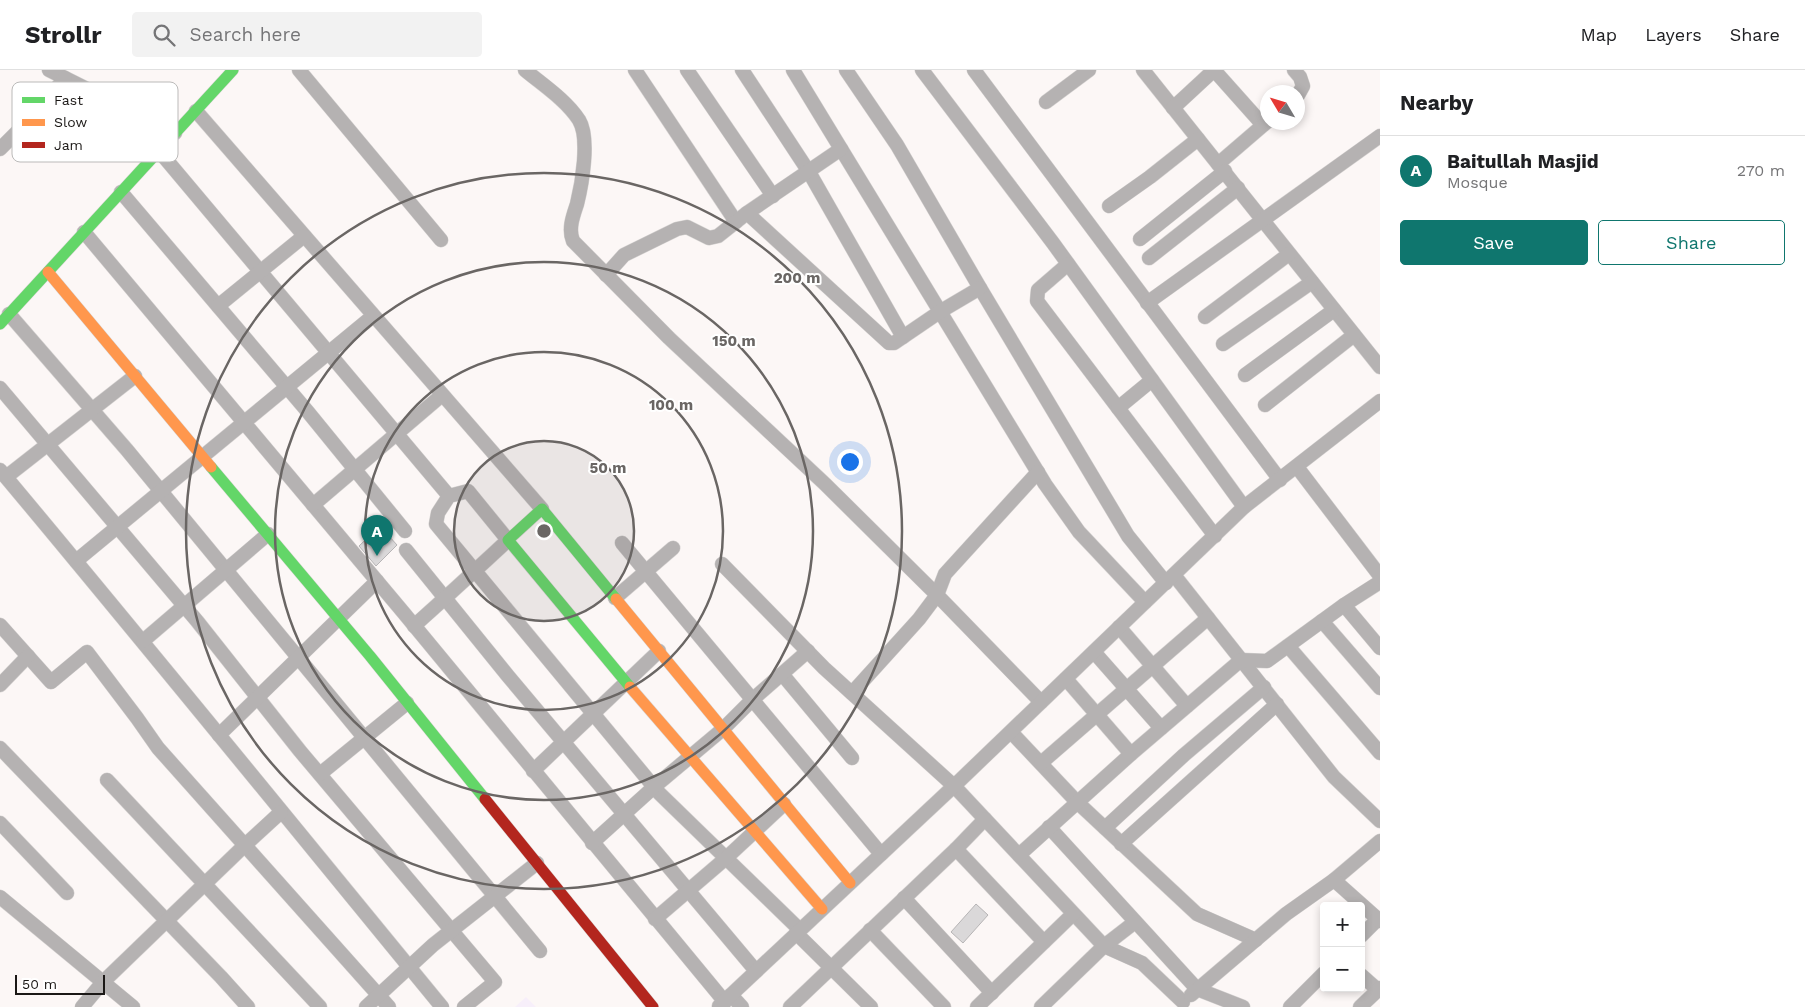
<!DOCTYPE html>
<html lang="en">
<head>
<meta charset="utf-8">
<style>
  body { margin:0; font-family:"Work Sans",sans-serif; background:#f2f2f2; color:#202124 }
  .controls { position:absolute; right:15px; bottom:15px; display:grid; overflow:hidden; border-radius:5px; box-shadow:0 2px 8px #0003 }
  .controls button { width:45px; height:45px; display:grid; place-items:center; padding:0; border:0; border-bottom:1px solid #e0e0e0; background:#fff; color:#202124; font:25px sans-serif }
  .compass { position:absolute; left:1260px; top:15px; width:45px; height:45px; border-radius:50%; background:#fff; box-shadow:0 2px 8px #0003; rotate:308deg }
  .scale { position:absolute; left:15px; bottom:12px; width:90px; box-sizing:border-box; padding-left:5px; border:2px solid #1b1816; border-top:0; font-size:14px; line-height:18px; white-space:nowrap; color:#1b1816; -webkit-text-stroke:4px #fff; paint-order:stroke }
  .you { position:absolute; left:849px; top:391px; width:18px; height:18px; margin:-12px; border:4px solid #fff; border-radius:50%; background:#1a73e8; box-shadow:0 0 0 8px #1a73e833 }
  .badge { display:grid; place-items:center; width:32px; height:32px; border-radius:50%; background:#0f766e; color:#fff; font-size:16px; font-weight:700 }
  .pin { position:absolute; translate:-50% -41px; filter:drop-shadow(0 1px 2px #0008) }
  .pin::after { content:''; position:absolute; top:26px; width:18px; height:15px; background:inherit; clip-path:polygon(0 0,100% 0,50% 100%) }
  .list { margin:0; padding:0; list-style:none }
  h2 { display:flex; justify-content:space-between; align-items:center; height:65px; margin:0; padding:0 20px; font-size:21px }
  h2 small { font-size:16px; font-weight:400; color:#757577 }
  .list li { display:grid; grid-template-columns:32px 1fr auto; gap:15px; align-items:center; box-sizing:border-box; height:70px; padding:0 20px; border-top:1px solid #e0e0e0 }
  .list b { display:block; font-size:19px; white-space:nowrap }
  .list p { margin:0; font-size:16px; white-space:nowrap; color:#757577 }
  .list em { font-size:16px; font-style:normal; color:#757577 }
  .actions { display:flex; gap:10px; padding:15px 20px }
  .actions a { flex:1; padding:11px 0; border:1px solid #0f766e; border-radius:5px; text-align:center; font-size:18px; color:#0f766e }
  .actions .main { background:#0f766e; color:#fff }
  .icon { flex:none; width:28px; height:28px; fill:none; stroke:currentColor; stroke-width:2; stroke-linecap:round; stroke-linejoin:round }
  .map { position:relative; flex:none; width:1380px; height:937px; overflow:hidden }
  header { display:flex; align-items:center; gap:30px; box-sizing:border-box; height:70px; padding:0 25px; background:#fff; border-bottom:1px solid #e0e0e0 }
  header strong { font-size:24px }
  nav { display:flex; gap:28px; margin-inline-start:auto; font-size:18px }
  .search { width:350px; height:45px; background:#f2f2f2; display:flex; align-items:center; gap:12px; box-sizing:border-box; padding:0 18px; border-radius:5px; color:#757577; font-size:19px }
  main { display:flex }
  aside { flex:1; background:#fff }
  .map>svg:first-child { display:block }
</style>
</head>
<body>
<header>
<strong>Strollr</strong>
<div class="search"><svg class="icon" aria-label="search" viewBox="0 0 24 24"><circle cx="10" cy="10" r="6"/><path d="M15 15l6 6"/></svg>Search here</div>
<nav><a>Map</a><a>Layers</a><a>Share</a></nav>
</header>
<main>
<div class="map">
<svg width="1380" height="937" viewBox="0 0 1380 937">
  <rect width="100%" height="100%" fill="#fcf7f6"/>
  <polygon fill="#f7effa" points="526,927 536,937 515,937"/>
  <g fill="#dad8d9" stroke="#b7b5b6">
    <polygon points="380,456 397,475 376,496 359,476"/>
    <polygon points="976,834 988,845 963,873 951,862"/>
  </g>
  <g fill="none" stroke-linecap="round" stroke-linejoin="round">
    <g stroke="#d7d4d3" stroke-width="15">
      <g id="street">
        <polyline points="49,0 175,63"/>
        <polyline points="299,0 441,170"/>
        <path d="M525,0C543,15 566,30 579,50C590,68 582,114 577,134C573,146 568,159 573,171L669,268L825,414L937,525L1041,632"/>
        <polyline points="635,0 736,152"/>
        <polyline points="687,0 773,126"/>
        <polyline points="742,0 809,102 903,267"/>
        <polyline points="793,0 1045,414 1079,462 1145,532"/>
        <polyline points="846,0 897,75 980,218 1128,466 1166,513"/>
        <polyline points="922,0 1053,173 1244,437"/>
        <polyline points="974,0 1280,410"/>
        <polyline points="1143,0 1380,297"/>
        <polyline points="1294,0 1300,7 1303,16 1298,25"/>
        <polyline points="1046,32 1089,0"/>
        <polyline points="1173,38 1214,0 1263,55"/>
        <polyline points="196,41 542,439"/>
        <polyline points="0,79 31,48 65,8"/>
        <polyline points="159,81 449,426"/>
        <polyline points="1218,94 1268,51"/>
        <polyline points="121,122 308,342 405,461"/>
        <polyline points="1109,136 1150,107 1198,69"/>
        <polyline points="747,143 889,273 894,273 941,241 980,218"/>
        <polyline points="84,162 403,542 725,932"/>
        <polyline points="1140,169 1225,101"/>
        <polyline points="1149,188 1238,118"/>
        <polyline points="1068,194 1038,220 1037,231 1215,466"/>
        <polyline points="606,205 624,185 677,159 687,157 709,168 718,166 747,143 841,79"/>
        <polyline points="1147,233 1380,66"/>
        <polyline points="218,236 304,166"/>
        <polyline points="9,244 127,380 540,881"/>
        <polyline points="1205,247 1289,184"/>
        <polyline points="1223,274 1312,212"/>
        <polyline points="1245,305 1334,240"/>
        <polyline points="0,318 197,551 300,681 495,912 464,937"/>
        <polyline points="1265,335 1354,265"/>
        <polyline points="1118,338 1152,310"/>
        <polyline points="1297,397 1380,506"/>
        <path d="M0,400C149,578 295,758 442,937"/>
        <polyline points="6,407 135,306"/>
        <polyline points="313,435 442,325"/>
        <polyline points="622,473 881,784"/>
        <polyline points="406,480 508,606 756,901"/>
        <polyline points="76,491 373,246"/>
        <polyline points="722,494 824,598 954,716 1104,876 1142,893 1183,932"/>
        <polyline points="1174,505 1334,707 1380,751"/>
        <polyline points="615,528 673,478"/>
        <polyline points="1344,535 1380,578"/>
        <polyline points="1322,551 1380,618"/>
        <polyline points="0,555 51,612 87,582 137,648 158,678 389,937"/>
        <path d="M414,556C446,527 477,499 508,470L468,421L449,426L438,443L436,454C509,542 581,630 654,717L659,723L799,859"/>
        <polyline points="1119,557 1187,636"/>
        <polyline points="143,571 268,464"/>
        <polyline points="1288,576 1380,683"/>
        <polyline points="1094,582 1161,658"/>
        <polyline points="782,604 852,688"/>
        <polyline points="1066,609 1131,684"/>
        <polyline points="0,615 28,586"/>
        <polyline points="852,623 919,549 937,525 945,504 1038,402"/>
        <polyline points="1011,662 1077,732 1197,844 1256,870"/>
        <polyline points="219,665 377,511"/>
        <polyline points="0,678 221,907 248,937"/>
        <polyline points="1041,693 1208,548"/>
        <polyline points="533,701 659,581"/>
        <polyline points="320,704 407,633"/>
        <polyline points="107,710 320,937"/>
        <polyline points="0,753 67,823"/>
        <polyline points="1049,757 1197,919 1243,937"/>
        <polyline points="1105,758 1184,685 1264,617"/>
        <polyline points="592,773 654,717 723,659 752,630 808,581"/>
        <polyline points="1121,774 1277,634"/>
        <polyline points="956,779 1044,872"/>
        <polyline points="1019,785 1131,684 1241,590 1267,591 1344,535 1380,512"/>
        <polyline points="1334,810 1380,771"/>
        <polyline points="0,827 133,937"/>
        <polyline points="904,828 992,923"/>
        <polyline points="655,849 725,789 784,734"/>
        <polyline points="870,860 944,937"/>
        <polyline points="796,863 871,937"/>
        <polyline points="1361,866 1378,849"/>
        <polyline points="1361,905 1378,920"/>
        <polyline points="731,925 742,937"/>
        <polyline points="1191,925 1286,844 1334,810 1380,851"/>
        <polyline points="719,936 954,716 1244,437 1380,331"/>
        <polyline points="82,937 103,912 244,776 281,742"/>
        <polyline points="366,937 433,875 537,793"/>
        <polyline points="790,937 956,779 985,749"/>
        <polyline points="977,937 1073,844"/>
        <polyline points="1041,937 1104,876 1135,852"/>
        <polyline points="1290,937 1324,903"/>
        <polyline points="1360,937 1380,918"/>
      </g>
    </g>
    <g stroke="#d7d4d3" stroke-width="12">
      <g id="fast">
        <polyline points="0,254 233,0"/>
        <polyline points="211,397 370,586 485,729"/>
        <polyline points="616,529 542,439 508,470 630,617"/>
      </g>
    </g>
    <g stroke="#d7d4d3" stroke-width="12">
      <g id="slow">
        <polyline points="48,202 211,397"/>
        <polyline points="616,529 850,813"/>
        <polyline points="630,617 822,839"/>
      </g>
    </g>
    <g stroke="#d7d4d3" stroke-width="12">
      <polyline id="jam" points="485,729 653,937"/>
    </g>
    <use href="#street" stroke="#b5b2b2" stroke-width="14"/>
    <use href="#fast" stroke="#63d668" stroke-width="11"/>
    <use href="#slow" stroke="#ff974d" stroke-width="11"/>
    <use href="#jam" stroke="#b3261e" stroke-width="11"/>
  </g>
  <circle cx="544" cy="461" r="90" fill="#6a6664" fill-opacity=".12"/>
  <g fill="none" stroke="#6a6664" stroke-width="2.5">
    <circle cx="544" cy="461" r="90"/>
    <circle cx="544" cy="461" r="179"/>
    <circle cx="544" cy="461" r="269"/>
    <circle cx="544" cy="461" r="358"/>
  </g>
  <rect x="12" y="12" width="166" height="80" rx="8" fill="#fff" stroke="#bbbab9" stroke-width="1"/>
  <rect x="22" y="27" width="23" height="6" fill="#63d668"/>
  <rect x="22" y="49" width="23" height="7" fill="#ff974d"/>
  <rect x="22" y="72" width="23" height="6" fill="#b3261e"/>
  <g font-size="14" fill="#1b1816">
    <text x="54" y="35">Fast</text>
    <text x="54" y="57">Slow</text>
    <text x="54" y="80">Jam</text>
  </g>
  <circle cx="544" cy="461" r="8" fill="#6a6664" stroke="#fff" stroke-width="2.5"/>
  <g font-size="15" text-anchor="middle" font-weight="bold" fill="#6a6664" stroke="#fff" stroke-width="4" stroke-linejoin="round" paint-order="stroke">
    <text x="797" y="213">200 m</text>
    <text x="734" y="276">150 m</text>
    <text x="671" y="340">100 m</text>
    <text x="608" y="403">50 m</text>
  </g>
</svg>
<div class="controls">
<button>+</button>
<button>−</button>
</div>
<svg class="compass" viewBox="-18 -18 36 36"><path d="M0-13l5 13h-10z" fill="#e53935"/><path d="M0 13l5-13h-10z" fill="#757577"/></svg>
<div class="scale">50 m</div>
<div class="you"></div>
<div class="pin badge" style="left:377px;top:486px">A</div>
</div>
<aside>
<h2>Nearby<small></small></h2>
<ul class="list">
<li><span class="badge">A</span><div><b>Baitullah Masjid</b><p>Mosque</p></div><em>270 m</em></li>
</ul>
<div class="actions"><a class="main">Save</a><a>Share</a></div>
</aside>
</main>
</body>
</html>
